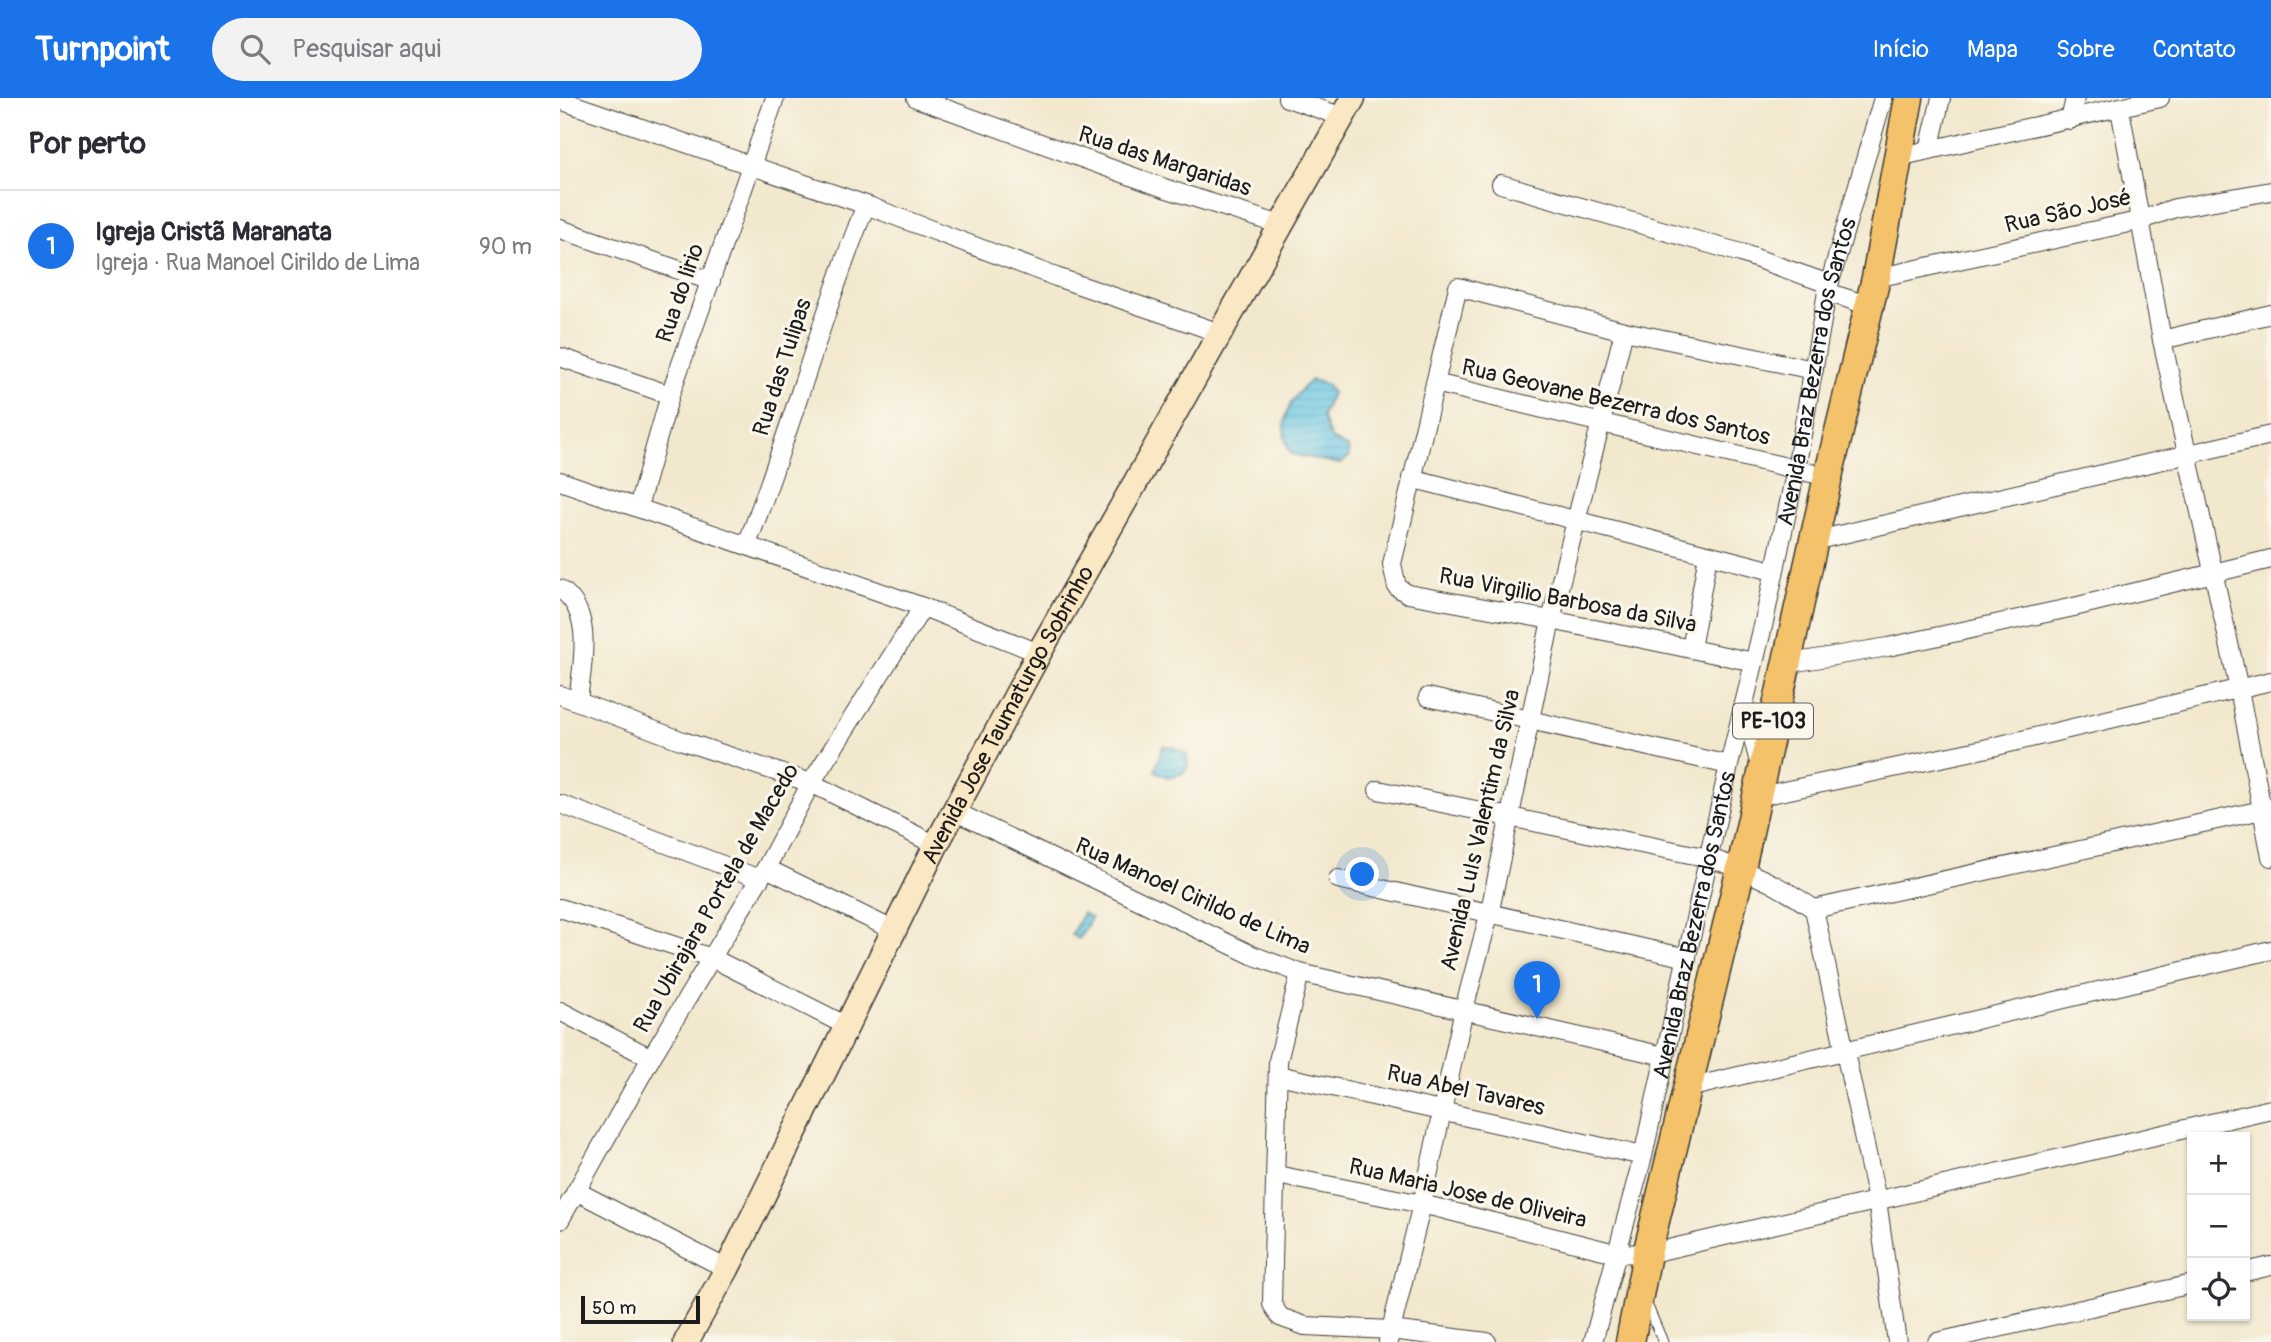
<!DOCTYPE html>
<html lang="pt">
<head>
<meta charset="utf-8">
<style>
  body { margin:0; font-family:Pangolin,sans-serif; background:#f2f2f3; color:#2b2b33 }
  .controls { position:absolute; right:21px; bottom:21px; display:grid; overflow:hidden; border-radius:0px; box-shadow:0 2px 5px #0004 }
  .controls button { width:63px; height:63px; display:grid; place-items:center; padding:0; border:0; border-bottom:2px solid #e1e1e2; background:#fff; color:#2b2b33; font:35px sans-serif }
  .scale { position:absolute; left:21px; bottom:18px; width:119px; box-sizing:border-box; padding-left:7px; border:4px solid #1c1c1c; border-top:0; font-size:19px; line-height:24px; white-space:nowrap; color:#1c1c1c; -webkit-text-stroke:5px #fbf7ec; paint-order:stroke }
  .you { position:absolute; left:803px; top:777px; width:24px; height:24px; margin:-18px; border:5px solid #fff; border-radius:50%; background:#1a73e8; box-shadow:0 0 0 10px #1a73e833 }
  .badge { display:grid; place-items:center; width:46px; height:46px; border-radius:50%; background:#1a73e8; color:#fff; font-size:23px; font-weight:700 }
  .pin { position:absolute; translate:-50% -58px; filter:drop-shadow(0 2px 4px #0008) }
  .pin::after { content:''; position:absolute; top:37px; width:24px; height:21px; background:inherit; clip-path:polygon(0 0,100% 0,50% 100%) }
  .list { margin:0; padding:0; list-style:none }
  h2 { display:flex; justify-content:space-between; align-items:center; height:91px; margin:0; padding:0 28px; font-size:30px }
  h2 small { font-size:23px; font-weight:400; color:#7c7c81 }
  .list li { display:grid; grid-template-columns:46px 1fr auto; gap:21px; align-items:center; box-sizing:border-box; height:112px; padding:0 28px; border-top:2px solid #e1e1e2 }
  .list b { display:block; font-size:26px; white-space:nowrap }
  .list p { margin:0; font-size:23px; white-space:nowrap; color:#7c7c81 }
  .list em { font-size:23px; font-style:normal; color:#7c7c81 }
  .icon { flex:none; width:38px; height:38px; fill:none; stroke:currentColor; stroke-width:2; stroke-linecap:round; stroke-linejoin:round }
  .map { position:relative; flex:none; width:1711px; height:1244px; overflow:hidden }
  header { display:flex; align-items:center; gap:42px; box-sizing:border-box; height:98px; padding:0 35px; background:#1a73e8; color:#fff }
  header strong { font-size:33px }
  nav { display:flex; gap:38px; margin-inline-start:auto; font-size:24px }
  .search { width:490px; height:63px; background:#f2f2f3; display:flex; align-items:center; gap:18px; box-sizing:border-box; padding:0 24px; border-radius:38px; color:#7c7c81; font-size:26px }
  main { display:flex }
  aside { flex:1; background:#fff }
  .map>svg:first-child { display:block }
</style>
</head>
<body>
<header>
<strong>Turnpoint</strong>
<div class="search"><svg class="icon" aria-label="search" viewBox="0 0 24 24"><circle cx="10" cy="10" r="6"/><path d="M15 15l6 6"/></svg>Pesquisar aqui</div>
<nav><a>Início</a><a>Mapa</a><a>Sobre</a><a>Contato</a></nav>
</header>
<main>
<aside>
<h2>Por perto<small></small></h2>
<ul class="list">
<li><span class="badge">1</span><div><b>Igreja Cristã Maranata</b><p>Igreja · Rua Manoel Cirildo de Lima</p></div><em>90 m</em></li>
</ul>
</aside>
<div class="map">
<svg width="1711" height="1244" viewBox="0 0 1711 1244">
  <defs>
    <pattern id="water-rules" width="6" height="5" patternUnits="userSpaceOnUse" patternTransform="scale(1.75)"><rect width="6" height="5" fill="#66c5e4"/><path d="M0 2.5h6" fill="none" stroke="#58a9c3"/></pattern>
  </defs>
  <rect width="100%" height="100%" fill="#fbf7ec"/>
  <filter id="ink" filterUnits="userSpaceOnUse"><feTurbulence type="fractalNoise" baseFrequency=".0143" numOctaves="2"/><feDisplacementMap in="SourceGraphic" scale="14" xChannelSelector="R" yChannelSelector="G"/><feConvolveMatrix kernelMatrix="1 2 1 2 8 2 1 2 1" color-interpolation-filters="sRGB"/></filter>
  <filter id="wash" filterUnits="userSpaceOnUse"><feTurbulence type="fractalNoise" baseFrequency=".00686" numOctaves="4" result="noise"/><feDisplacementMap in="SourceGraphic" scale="28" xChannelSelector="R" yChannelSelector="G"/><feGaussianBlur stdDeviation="1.57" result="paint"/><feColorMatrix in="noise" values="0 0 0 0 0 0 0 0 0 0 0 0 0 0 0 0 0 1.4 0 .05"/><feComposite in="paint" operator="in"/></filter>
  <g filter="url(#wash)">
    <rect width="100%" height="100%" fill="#f2e8ce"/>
    <g fill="url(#water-rules)" stroke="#417080" stroke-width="2">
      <path d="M751,282L766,286L772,295L762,318L771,341L788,350L789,359L780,366L731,356C716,328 728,301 751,282Z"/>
      <polygon points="603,648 613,649 627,657 628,669 623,675 608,679 595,673"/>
      <polygon points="523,815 531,820 519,841 511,837"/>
    </g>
  </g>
  <g filter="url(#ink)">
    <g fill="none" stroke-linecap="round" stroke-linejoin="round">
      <g stroke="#3c3b37" stroke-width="11">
        <polyline id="lane" points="1086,1204 1103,1244"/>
      </g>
      <g stroke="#3c3b37" stroke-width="20">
        <g id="street">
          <polyline points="356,0 607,91 721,127"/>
          <polyline points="727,0 783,19"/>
          <polyline points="0,2 306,107 496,179 660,235"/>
          <polyline points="1560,11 1602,242 1679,591 1711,759"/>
          <polyline points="1510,22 1515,0"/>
          <polyline points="1369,52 1381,0"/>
          <polyline points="1338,59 1600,0"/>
          <polyline points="941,86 1181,155 1269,186"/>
          <polyline points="0,131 151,183"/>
          <polyline points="1316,180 1578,123 1615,110 1711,93"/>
          <polyline points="1267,194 1310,208"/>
          <polyline points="1602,242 1711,216"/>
          <polyline points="0,259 110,297"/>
          <polyline points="875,285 1268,379"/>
          <polyline points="851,380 1213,473"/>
          <polyline points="0,383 363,509 479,555"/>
          <polyline points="78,409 110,297 215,0"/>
          <polyline points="1253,443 1711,337"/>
          <path d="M187,446C231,334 261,218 306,107"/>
          <path d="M0,491C35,514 22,567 18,602"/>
          <polyline points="1131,551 1148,457"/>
          <polyline points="1194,564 991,522 848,496 837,489 832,466 898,189 1064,233 1254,272"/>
          <polyline points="1225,566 1328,549 1514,509 1711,461"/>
          <polyline points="0,597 123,643 251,685 376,747"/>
          <polyline points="868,599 1169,667"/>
          <polyline points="1185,610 1200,668"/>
          <path d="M818,692L1149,760C1188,772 1221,788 1254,811L1317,1102L1337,1244"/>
          <polyline points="1196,699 1428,650 1711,583"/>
          <polyline points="0,706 200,781"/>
          <polyline points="396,714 692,857 740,875 1104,958"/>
          <polyline points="206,770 335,833"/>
          <polyline points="778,781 1127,860"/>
          <polyline points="0,810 152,860 287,928"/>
          <polyline points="1254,811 1711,710"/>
          <polyline points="740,875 718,963 712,1206 720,1219 745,1228 831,1232 927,1244"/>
          <polyline points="0,913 91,960"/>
          <polyline points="718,977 1083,1058"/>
          <polyline points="1128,990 1711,852"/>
          <polyline points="717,1077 862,1106 1055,1155 1087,1156 1711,1011"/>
          <polyline points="16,1093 167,1171"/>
          <polyline points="0,1122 91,960 206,770 251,685 363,509"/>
          <polyline points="1685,1174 1711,1168"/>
          <polyline points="828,1244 862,1106 904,911 929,817 991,522 1064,233"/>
          <path id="s1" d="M1033,1244L1083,1058L1169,667L1204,524L1236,371L1267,194L1323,0"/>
          <polyline points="1377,1244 1632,1186"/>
        </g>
      </g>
      <g stroke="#3c3b37" stroke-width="27">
        <g id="secondary">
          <path id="s2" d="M126,1244L167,1171L376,747L479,555L793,0"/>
        </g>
      </g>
      <g stroke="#3c3b37" stroke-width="31">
        <polyline id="primary" points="1070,1244 1087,1156 1181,770 1268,379 1316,180 1349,0"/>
      </g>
      <use href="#lane" stroke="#fff" stroke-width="9"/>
      <use href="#street" stroke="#fff" stroke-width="18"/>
      <use href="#secondary" stroke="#fae7c3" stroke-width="24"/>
      <use href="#primary" stroke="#f3c26a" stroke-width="28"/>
    </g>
  </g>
  <g text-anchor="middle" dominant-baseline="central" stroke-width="6" stroke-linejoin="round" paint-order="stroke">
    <rect fill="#fbf7ec" stroke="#5f5e5a" stroke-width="2" x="1173" y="605.5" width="80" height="35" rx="5"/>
    <g font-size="21" font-weight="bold" fill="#1c1c1c">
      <text x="1213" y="623">PE-103</text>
    </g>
    <g font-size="23" fill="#1c1c1c" stroke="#fbf7ec">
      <text transform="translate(605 63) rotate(18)">Rua das Margaridas</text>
      <text transform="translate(1508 113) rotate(-13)">Rua São José</text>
      <text transform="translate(120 195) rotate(-71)">Rua do lirio</text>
      <text transform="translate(222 269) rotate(-72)">Rua das Tulipas</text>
      <text stroke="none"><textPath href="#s1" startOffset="996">Avenida Braz Bezerra dos Santos</textPath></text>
      <text transform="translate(1056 304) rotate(13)">Rua Geovane Bezerra dos Santos</text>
      <text transform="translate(1008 502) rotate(11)">Rua Virgilio Barbosa da Silva</text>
      <text stroke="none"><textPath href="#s2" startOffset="705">Avenida Jose Taumaturgo Sobrinho</textPath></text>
      <text transform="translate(920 732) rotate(-77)">Avenida LuIs Valentim da Silva</text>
      <text transform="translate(633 798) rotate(24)">Rua Manoel Cirildo de Lima</text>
      <text transform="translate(156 800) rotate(-60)">Rua Ubirajara Portela de Macedo</text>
      <text stroke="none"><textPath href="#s1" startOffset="429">Avenida Braz Bezerra dos Santos</textPath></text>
      <text transform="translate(906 992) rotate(13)">Rua Abel Tavares</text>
      <text transform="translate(908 1095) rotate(13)">Rua Maria Jose de Oliveira</text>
    </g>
  </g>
</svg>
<div class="controls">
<button>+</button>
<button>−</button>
<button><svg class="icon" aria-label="locate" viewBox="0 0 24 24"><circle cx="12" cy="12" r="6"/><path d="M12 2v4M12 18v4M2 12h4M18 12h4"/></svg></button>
</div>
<div class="scale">50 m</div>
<div class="you"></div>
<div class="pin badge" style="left:977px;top:921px">1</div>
</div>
</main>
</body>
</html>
